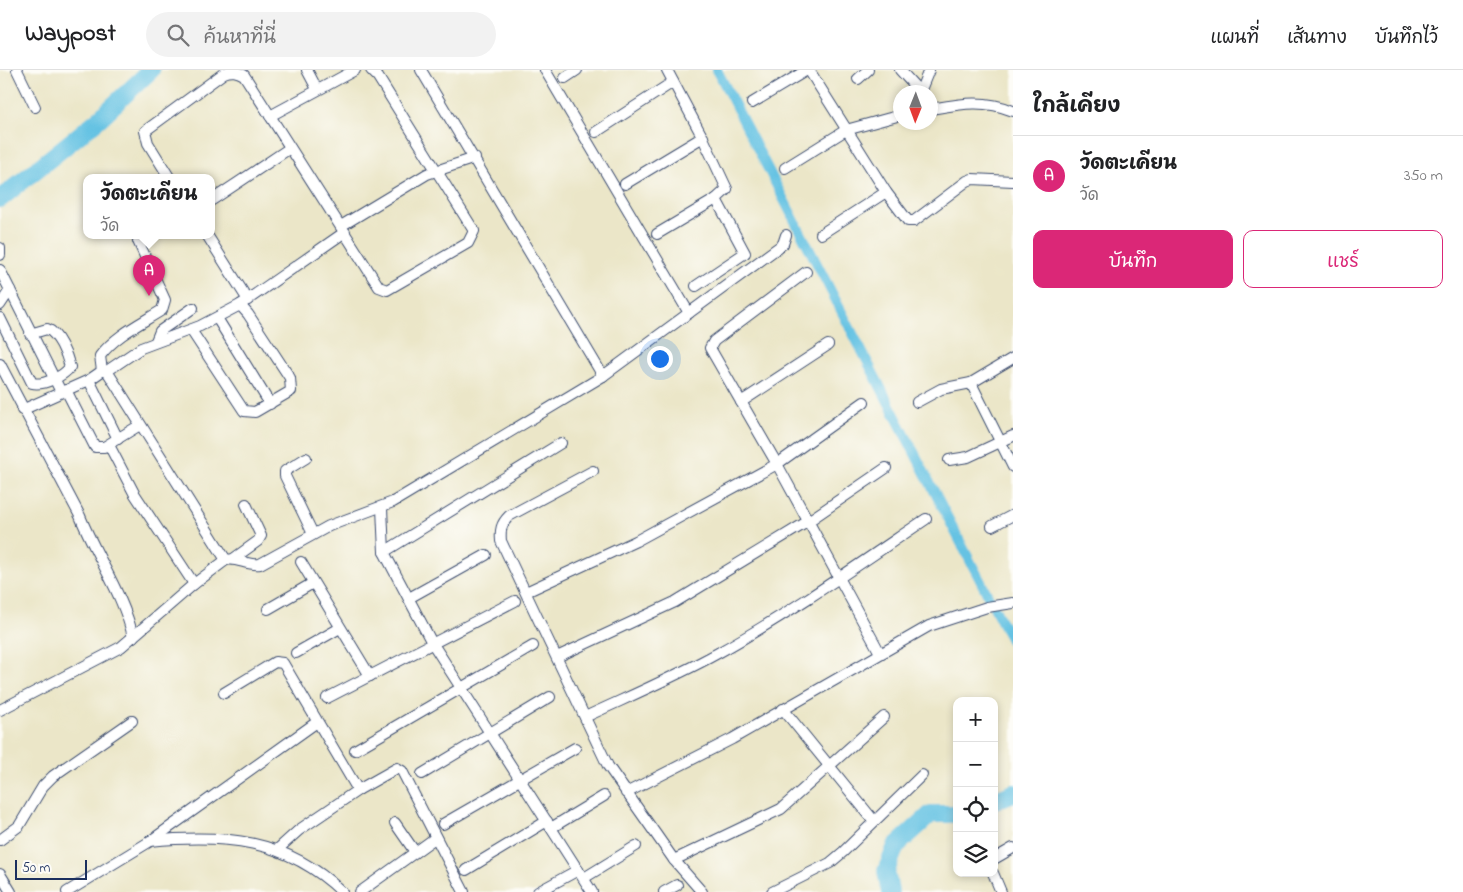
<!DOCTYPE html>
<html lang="th">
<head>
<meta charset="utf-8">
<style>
  body { margin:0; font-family:"Indie Flower","Playpen Sans Thai",sans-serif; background:#f2f2f2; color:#202124 }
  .controls { position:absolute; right:15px; bottom:15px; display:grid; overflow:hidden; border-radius:10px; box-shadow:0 2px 8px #0003 }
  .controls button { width:45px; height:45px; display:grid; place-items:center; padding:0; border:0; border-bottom:1px solid #e0e0e0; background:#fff; color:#202124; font:25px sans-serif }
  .compass { position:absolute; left:893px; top:15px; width:45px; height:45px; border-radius:50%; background:#fff; box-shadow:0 2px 8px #0003; rotate:181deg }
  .scale { position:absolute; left:15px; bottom:12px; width:72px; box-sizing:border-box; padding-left:5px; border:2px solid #1b2f5e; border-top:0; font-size:14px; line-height:18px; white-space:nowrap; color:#1b2f5e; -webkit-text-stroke:4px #fdfcf7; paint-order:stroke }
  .you { position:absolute; left:659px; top:288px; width:18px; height:18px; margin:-12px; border:4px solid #fff; border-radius:50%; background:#1a73e8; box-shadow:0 0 0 8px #1a73e833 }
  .badge { display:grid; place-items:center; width:32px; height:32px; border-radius:50%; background:#db2777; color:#fff; font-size:16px; font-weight:700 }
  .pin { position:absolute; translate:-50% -41px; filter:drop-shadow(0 1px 2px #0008) }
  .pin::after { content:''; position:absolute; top:26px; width:18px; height:15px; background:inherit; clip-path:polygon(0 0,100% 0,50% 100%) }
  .popup { position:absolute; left:83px; top:104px; width:132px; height:65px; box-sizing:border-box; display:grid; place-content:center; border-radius:10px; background:#fff; filter:drop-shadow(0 1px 4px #0005); font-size:16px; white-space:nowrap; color:#757577 }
  .popup b { font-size:19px; color:#202124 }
  .popup::after { content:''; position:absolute; left:50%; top:100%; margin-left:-10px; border:10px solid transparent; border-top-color:#fff }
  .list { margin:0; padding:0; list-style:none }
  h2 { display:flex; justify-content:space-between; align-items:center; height:65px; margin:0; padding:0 20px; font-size:21px }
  h2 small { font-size:16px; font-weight:400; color:#757577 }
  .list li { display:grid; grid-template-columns:32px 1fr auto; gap:15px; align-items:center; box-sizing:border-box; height:80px; padding:0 20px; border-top:1px solid #e0e0e0 }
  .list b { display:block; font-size:19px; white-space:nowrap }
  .list p { margin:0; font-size:16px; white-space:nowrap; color:#757577 }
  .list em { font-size:16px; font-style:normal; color:#757577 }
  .actions { display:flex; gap:10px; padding:15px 20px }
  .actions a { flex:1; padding:11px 0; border:1px solid #db2777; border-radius:10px; text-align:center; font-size:18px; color:#db2777 }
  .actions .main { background:#db2777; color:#fff }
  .icon { flex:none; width:28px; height:28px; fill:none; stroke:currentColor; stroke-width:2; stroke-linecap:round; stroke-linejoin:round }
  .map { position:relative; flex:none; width:1013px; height:822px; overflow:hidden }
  header { display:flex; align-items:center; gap:30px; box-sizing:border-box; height:70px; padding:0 25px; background:#fff; border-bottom:1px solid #e0e0e0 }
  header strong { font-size:24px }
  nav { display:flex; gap:28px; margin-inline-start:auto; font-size:18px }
  .search { width:350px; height:45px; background:#f2f2f2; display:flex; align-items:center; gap:12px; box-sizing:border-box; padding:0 18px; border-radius:28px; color:#757577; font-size:19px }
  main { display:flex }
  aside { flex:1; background:#fff }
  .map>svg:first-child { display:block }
</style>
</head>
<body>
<header>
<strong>Waypost</strong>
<div class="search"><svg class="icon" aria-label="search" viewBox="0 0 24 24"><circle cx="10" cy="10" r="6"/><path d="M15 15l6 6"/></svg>ค้นหาที่นี่</div>
<nav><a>แผนที่</a><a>เส้นทาง</a><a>บันทึกไว้</a></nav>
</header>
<main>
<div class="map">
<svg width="1013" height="822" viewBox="0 0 1013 822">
  <rect width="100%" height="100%" fill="#fdfcf7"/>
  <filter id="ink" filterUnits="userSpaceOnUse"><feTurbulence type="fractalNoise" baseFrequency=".02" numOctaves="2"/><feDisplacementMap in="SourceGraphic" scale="10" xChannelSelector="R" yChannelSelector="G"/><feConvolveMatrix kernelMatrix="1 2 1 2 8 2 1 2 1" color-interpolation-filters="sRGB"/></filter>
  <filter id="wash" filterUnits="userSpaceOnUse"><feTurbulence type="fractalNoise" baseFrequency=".0096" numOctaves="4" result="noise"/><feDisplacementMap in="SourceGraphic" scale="20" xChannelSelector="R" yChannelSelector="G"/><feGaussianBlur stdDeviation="1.12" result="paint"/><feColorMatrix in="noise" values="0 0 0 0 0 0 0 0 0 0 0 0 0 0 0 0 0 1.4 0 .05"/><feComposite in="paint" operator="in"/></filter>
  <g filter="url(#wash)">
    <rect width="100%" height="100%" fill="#ebe6c8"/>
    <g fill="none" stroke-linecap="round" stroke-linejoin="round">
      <polyline stroke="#65c2e3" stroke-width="10" points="717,0 1013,574"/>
      <g stroke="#65c2e3" stroke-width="18">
        <polyline points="0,129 99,49 151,0"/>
        <polyline points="994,731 1013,723"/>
        <polyline points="890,822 886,801 896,776 931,744 957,744"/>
      </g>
    </g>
  </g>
  <g filter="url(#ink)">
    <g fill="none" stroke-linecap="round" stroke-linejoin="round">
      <g stroke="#3a4a6e" stroke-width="12">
        <g id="minor">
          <polyline points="17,0 35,37"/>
          <polyline points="307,0 317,19"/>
          <polyline points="421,0 603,306"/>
          <polyline points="545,0 689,243"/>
          <polyline points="667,0 703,68 727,119 716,129 745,183 696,216"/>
          <polyline points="809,0 886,122 908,151 914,151 967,111 972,109 1013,111"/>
          <polyline points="900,0 920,22"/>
          <polyline points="565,8 577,0"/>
          <polyline points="858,9 868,0"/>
          <polyline points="920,22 929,0"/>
          <polyline points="752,33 807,0"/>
          <path d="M931,39C960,34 984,29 1013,41"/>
          <polyline points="270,46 355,0"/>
          <polyline points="596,62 673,12"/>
          <polyline points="785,98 846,60 901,45"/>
          <path d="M169,107L148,73L145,61L224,3C232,0 237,1 244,5L379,217L387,220L468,173L474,161L378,7L371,0"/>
          <polyline points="625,114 703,67"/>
          <polyline points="212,130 290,78"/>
          <polyline points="341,156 427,104 475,88"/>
          <polyline points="657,164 716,129"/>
          <polyline points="821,164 886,122"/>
          <polyline points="207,165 248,230"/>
          <polyline points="0,178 0,185"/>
          <polyline points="0,200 61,322"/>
          <polyline points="806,202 714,271 710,278 777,394 880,583"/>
          <polyline points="0,235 10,220"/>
          <polyline points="240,235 345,162"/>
          <path d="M0,248L32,313C43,316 64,306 70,297C67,285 58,263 47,259L30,264"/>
          <polyline points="217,248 270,334"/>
          <polyline points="156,271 160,261 193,238"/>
          <path d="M0,294L80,446C96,486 124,526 133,567"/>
          <path d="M102,301L100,286C116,265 140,254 162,240L165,230L138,171"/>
          <polyline points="107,301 141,278 200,256 240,235 248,244 290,308 291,321 255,342 244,341 191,260"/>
          <polyline points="89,310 118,369"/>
          <polyline points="971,313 1013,397"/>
          <polyline points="66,320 95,377 104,377 140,355"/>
          <polyline points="741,332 828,275"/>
          <polyline points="917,332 941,319 971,313 1013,288"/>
          <polyline points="22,340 89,310 102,301 107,301 226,490"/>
          <polyline points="109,375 134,423 194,514"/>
          <polyline points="306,388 285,401 285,406 313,464"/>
          <polyline points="949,390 968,387 1013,366"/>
          <path d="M593,401L509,446C501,454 500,460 501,471L608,696L674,790L702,822"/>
          <polyline points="382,438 384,482 431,571 592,822"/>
          <polyline points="992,456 1013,445"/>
          <polyline points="384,482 561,373"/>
          <polyline points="233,489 258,471 261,466 246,434"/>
          <polyline points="301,492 370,606"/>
          <polyline points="526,522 636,471 777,394 864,332"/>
          <polyline points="409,528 486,485"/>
          <polyline points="268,539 313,513"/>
          <polyline points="296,583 340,558"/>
          <polyline points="557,587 675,532 807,452 886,398"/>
          <polyline points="224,623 275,592 283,593 358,720"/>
          <polyline points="327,628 515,531"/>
          <polyline points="783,639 874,751"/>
          <path d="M0,640L121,577L194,514L226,490C236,487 248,496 260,494L329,456L393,432L603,306L783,174L786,165"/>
          <path d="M585,647C630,626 675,607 718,583C790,543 858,495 926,449"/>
          <polyline points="355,680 533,576"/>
          <polyline points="422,704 550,627"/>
          <polyline points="626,723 732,669 929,556 987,537 1013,533"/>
          <polyline points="395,753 415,782"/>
          <polyline points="443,754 575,678"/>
          <polyline points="551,758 604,726"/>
          <polyline points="0,770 19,756 43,716 53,706 132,651"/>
          <path d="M150,771C224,764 286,768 342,822"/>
          <polyline points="278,779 299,760 358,720 397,698 402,701 464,822"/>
          <polyline points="994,789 1013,778"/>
          <polyline points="674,790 781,739 884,647"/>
          <polyline points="466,800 547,751"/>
          <polyline points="993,803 1001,822"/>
          <polyline points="0,804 11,822"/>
          <polyline points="584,808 636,776"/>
          <polyline points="67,822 149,772 317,652"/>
          <polyline points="360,822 435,768"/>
          <polyline points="538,822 578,800"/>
          <polyline points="664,822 677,815"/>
          <polyline points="772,822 830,793 843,782 922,705"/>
        </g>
      </g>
      <use href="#minor" stroke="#fff" stroke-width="10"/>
    </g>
  </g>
</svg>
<div class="controls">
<button>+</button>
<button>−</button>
<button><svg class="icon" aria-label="locate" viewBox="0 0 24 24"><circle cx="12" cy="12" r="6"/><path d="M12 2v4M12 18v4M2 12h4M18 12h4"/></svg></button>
<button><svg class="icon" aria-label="layers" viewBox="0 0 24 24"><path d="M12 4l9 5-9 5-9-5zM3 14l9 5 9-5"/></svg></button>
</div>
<svg class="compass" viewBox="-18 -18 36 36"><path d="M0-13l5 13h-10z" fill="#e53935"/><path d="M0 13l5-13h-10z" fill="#757577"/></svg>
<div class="scale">50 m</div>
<div class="you"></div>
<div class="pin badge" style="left:149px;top:226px">A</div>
<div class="popup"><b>วัดตะเคียน</b>วัด</div>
</div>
<aside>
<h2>ใกล้เคียง<small></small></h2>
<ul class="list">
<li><span class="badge">A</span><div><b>วัดตะเคียน</b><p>วัด</p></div><em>350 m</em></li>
</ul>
<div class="actions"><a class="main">บันทึก</a><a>แชร์</a></div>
</aside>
</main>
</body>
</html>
